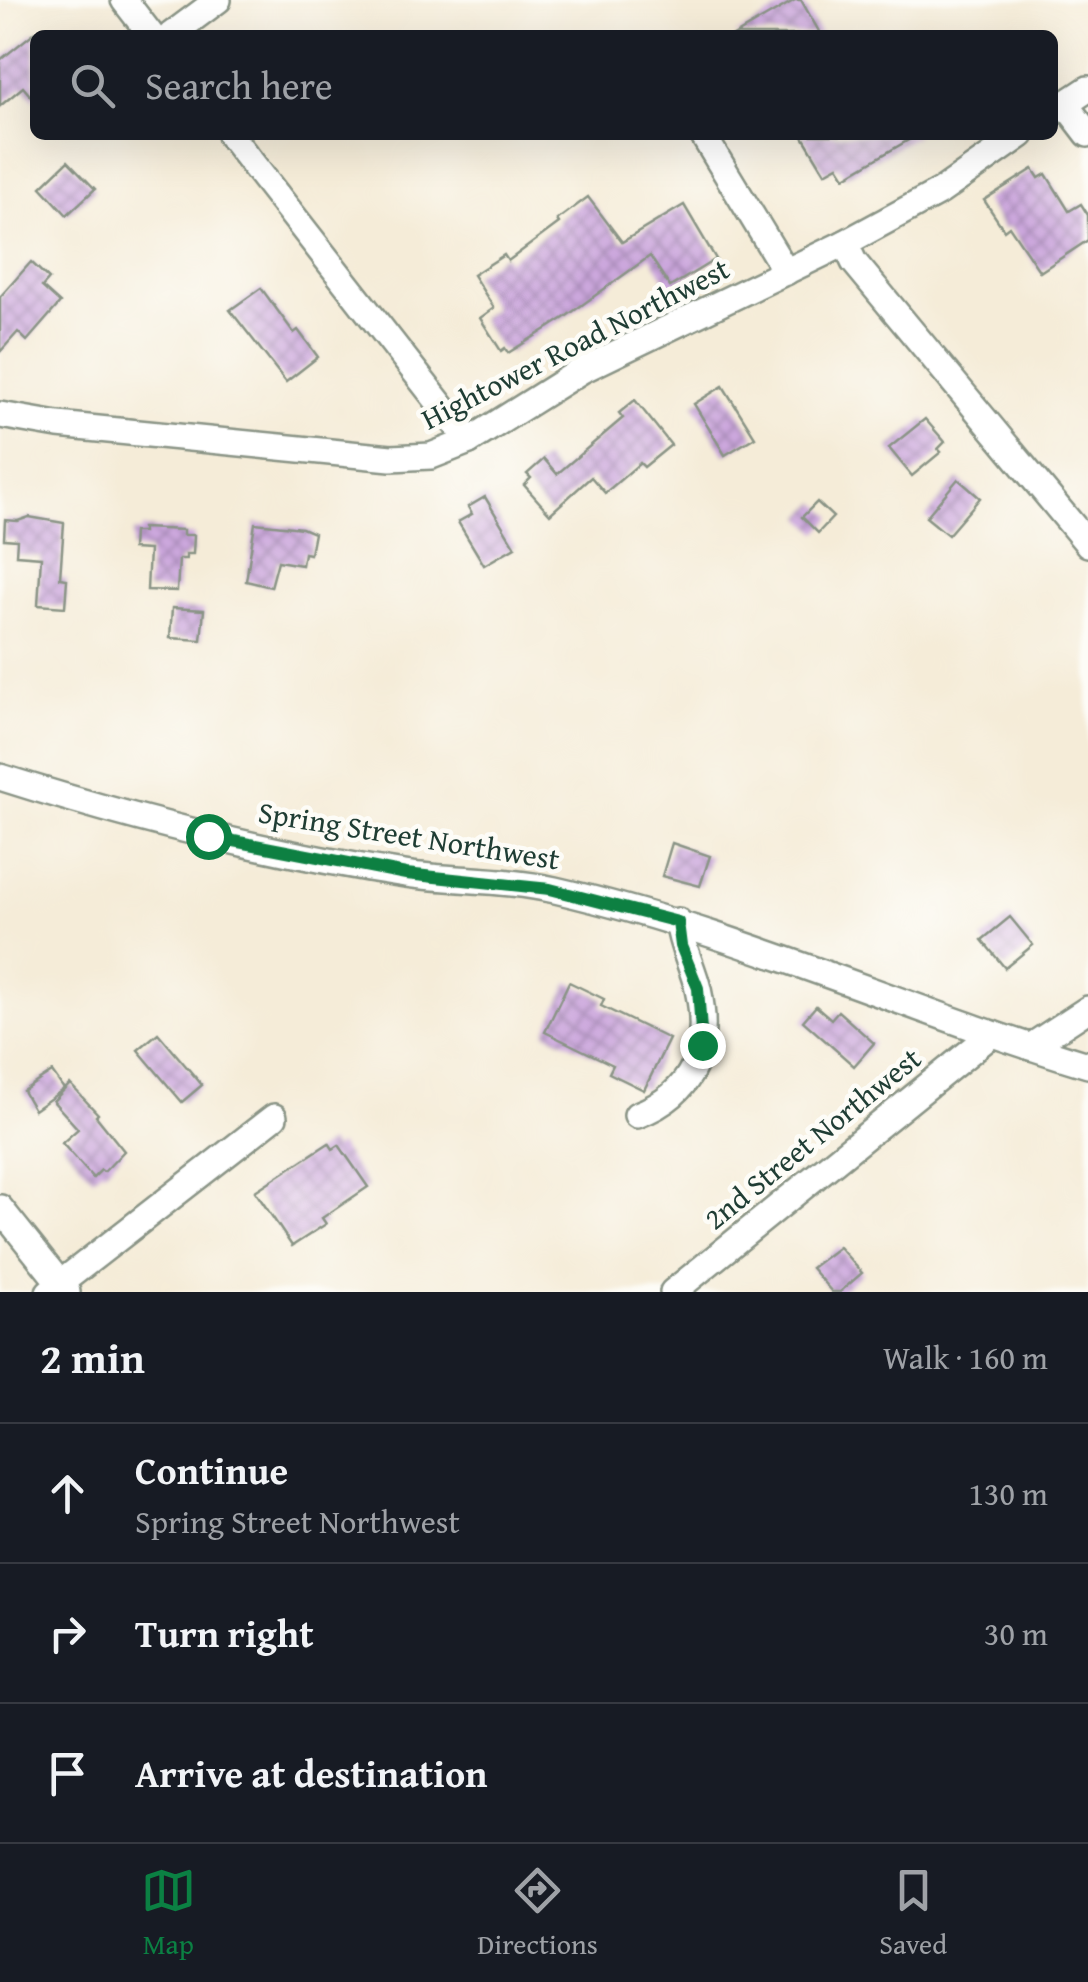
<!DOCTYPE html>
<html lang="en">
<head>
<meta charset="utf-8">
<style>
  body { margin:0; font-family:"Gentium Book Plus",serif; background:#20242c; color:#f1f3f6 }
  .stop { position:absolute; width:30px; height:30px; margin:-22px; border:8px solid #0b8043; border-radius:50%; background:#fff }
  .stop.end { background:#0b8043; border-color:#fff; box-shadow:0 2px 10px #0008 }
  .list { margin:0; padding:0; list-style:none }
  h2 { display:flex; justify-content:space-between; align-items:center; height:130px; margin:0; padding:0 40px; font-size:42px }
  h2 small { font-size:32px; font-weight:400; color:#9ea1a6 }
  .list li { display:grid; grid-template-columns:65px 1fr auto; gap:30px; align-items:center; box-sizing:border-box; height:140px; padding:0 40px; border-top:2px solid #363941 }
  .list b { display:block; font-size:38px; white-space:nowrap }
  .list p { margin:0; font-size:32px; white-space:nowrap; color:#9ea1a6 }
  .list em { font-size:32px; font-style:normal; color:#9ea1a6 }
  .icon { flex:none; width:55px; height:55px; fill:none; stroke:currentColor; stroke-width:2; stroke-linecap:round; stroke-linejoin:round }
  .map { position:relative; flex:none; width:1088px; height:1292px; overflow:hidden }
  .search { position:absolute; background:#171b24; box-shadow:0 10px 40px #0002; left:30px; right:30px; top:30px; height:110px; display:flex; align-items:center; gap:25px; box-sizing:border-box; padding:0 35px; border-radius:15px; color:#9ea1a6; font-size:38px }
  .sheet { height:550px; background:#171b24 }
  nav { display:flex; justify-content:space-around; align-items:center; box-sizing:border-box; height:140px; border-top:2px solid #363941; background:#171b24; font-size:28px; color:#9ea1a6 }
  nav a { display:grid; justify-items:center; gap:5px }
  nav .on { color:#0b8043 }
  .map>svg:first-child { display:block }
</style>
</head>
<body>
<div class="map">
<svg width="1088" height="1292" viewBox="0 0 1088 1292">
  <defs>
    <pattern id="building-cross-hatch" width="8" height="8" patternUnits="userSpaceOnUse" patternTransform="scale(2.5)"><rect width="8" height="8" fill="#cca7dd"/><path d="M0 0l8 8M0 8l8-8" fill="none" stroke="#a589b4"/></pattern>
  </defs>
  <rect width="100%" height="100%" fill="#fdfcf7"/>
  <filter id="ink" filterUnits="userSpaceOnUse"><feTurbulence type="fractalNoise" baseFrequency=".01" numOctaves="2"/><feDisplacementMap in="SourceGraphic" scale="20" xChannelSelector="R" yChannelSelector="G"/><feConvolveMatrix kernelMatrix="1 2 1 2 8 2 1 2 1" color-interpolation-filters="sRGB"/></filter>
  <filter id="wash" filterUnits="userSpaceOnUse"><feTurbulence type="fractalNoise" baseFrequency=".0048" numOctaves="4" result="noise"/><feDisplacementMap in="SourceGraphic" scale="40" xChannelSelector="R" yChannelSelector="G"/><feGaussianBlur stdDeviation="2.25" result="paint"/><feColorMatrix in="noise" values="0 0 0 0 0 0 0 0 0 0 0 0 0 0 0 0 0 1.4 0 .05"/><feComposite in="paint" operator="in"/></filter>
  <g filter="url(#wash)">
    <rect width="100%" height="100%" fill="#f5ecd8"/>
    <g id="blocks">
      <g fill="url(#building-cross-hatch)">
        <polygon points="795,0 801,0 821,35 735,35"/>
        <polygon points="35,32 35,101 23,87 0,106 0,60"/>
        <polygon points="802,135 917,135 845,177 838,166 825,173"/>
        <polygon points="68,161 95,189 67,215 41,187"/>
        <polygon points="1033,169 1039,178 1046,174 1069,211 1081,204 1088,215 1088,240 1040,272 1009,226 1004,230 984,200"/>
        <polygon points="588,197 622,242 684,205 716,259 670,287 650,256 564,318 508,353 505,348 501,351 480,318 494,308 473,275 504,255 508,261 559,223 557,220"/>
        <polygon points="31,262 49,279 42,287 60,303 27,341 18,332 0,352 0,297"/>
        <polygon points="261,288 294,333 298,330 318,357 286,382 230,310"/>
        <polygon points="723,386 755,437 725,455 694,404"/>
        <polygon points="635,400 671,445 644,467 640,463 605,493 591,477 550,514 524,485 531,478 527,474 544,459 557,474 623,418 619,413"/>
        <polygon points="925,419 945,442 938,449 941,452 912,476 889,448"/>
        <polygon points="958,479 980,498 948,535 926,517"/>
        <polygon points="485,497 515,547 484,565 458,522 472,514 468,507"/>
        <polygon points="817,502 833,517 818,533 802,517"/>
        <polygon points="29,517 64,523 60,578 67,579 65,607 38,605 41,557 16,555 17,540 4,539 5,520 18,521"/>
        <polygon points="255,523 302,528 314,533 310,554 304,553 302,565 278,561 271,587 246,581"/>
        <polygon points="142,528 183,530 183,535 194,535 193,554 186,554 186,559 179,559 177,591 147,590 149,550 132,549 133,532 142,532"/>
        <polygon points="172,608 204,610 201,640 170,638"/>
        <polygon points="672,843 710,856 700,886 662,876"/>
        <polygon points="1010,917 1033,945 1005,968 982,940"/>
        <polygon points="569,982 604,999 601,1006 669,1039 644,1090 609,1073 613,1065 545,1032"/>
        <polygon points="816,1006 831,1019 838,1011 874,1043 854,1066 803,1021"/>
        <polygon points="158,1033 202,1085 182,1102 138,1050"/>
        <polygon points="52,1072 64,1089 34,1110 23,1091"/>
        <polygon points="70,1084 98,1114 96,1116 124,1151 104,1172 101,1170 93,1178 62,1143 78,1129 53,1101"/>
        <polygon points="329,1143 333,1149 339,1145 368,1187 322,1218 326,1224 292,1246 255,1191"/>
        <polygon points="839,1247 862,1273 840,1292 832,1292 811,1268"/>
      </g>
    </g>
  </g>
  <g filter="url(#ink)">
    <use href="#blocks" fill-opacity="0" stroke="#8a9486" stroke-width="2.5"/>
    <g fill="none" stroke-linecap="round" stroke-linejoin="round">
      <g stroke="#8a9486" stroke-width="30">
        <g id="minor">
          <polyline points="124,0 151,35"/>
          <polyline points="171,35 218,0"/>
          <polyline points="1065,104 1088,134"/>
          <polyline points="1053,112 1088,89"/>
          <polyline points="230,135 469,441"/>
          <polyline points="703,135 786,272"/>
          <polyline points="845,243 854,262 1088,544"/>
          <polyline points="0,415 58,425 391,458 431,456 469,441 582,370 845,243 941,191 1021,135"/>
          <path d="M0,777C132,819 268,853 405,874C454,881 507,879 555,890C738,932 909,1011 1088,1065"/>
          <polyline points="1030,1047 1088,1009"/>
          <path d="M637,1115C695,1093 711,1048 698,989C692,965 681,946 678,921"/>
          <polyline points="0,1208 67,1292"/>
          <polyline points="49,1292 274,1117"/>
          <polyline points="673,1292 992,1034"/>
        </g>
      </g>
      <use href="#minor" stroke="#fff" stroke-width="25"/>
    </g>
  </g>
  <g fill="none" stroke-linecap="round" stroke-linejoin="round" filter="url(#ink)">
    <polyline stroke="#0b8043" stroke-width="12" points="208,836 406,874 550,889 678,922 681,946 698,988 702,1045"/>
  </g>
  <g text-anchor="middle" dominant-baseline="central" stroke-width="9" stroke-linejoin="round" paint-order="stroke">
    <g font-size="30" fill="#1f3d34" stroke="#fdfcf7">
      <text transform="translate(575 343) rotate(-27)">Hightower Road Northwest</text>
      <text transform="translate(409 835) rotate(9)">Spring Street Northwest</text>
      <text transform="translate(812 1138) rotate(-39)">2nd Street Northwest</text>
    </g>
  </g>
</svg>
<div class="stop" style="left:208px;top:836px"></div>
<div class="stop end" style="left:702px;top:1045px"></div>
<div class="search"><svg class="icon" aria-label="search" viewBox="0 0 24 24"><circle cx="10" cy="10" r="6"/><path d="M15 15l6 6"/></svg>Search here</div>
</div>
<section class="sheet">
<h2>2 min<small>Walk · 160 m</small></h2>
<ul class="list">
<li><svg class="icon" aria-label="ahead" viewBox="0 0 24 24"><path d="M12 20V5M6 11l6-6 6 6"/></svg><div><b>Continue</b><p>Spring Street Northwest</p></div><em>130 m</em></li>
<li><svg class="icon" aria-label="right" viewBox="0 0 24 24"><path d="M7 20v-9h11M14 6l5 5-5 5"/></svg><div><b>Turn right</b></div><em>30 m</em></li>
<li><svg class="icon" aria-label="arrive" viewBox="0 0 24 24"><path d="M6 21V4h12l-3 4 3 4H6"/></svg><div><b>Arrive at destination</b></div></li>
</ul>
</section>
<nav>
<a class="on"><svg class="icon" aria-label="map" viewBox="0 0 24 24"><path d="M3 6l6-2 6 2 6-2v14l-6 2-6-2-6 2zM9 4v14M15 6v14"/></svg>Map</a>
<a><svg class="icon" aria-label="directions" viewBox="0 0 24 24"><path d="M12 3l9 9-9 9-9-9zM9 14v-3h6M13 9l2 2-2 2"/></svg>Directions</a>
<a><svg class="icon" aria-label="saved" viewBox="0 0 24 24"><path d="M7 4h10v16l-5-4-5 4z"/></svg>Saved</a>
</nav>
</body>
</html>
